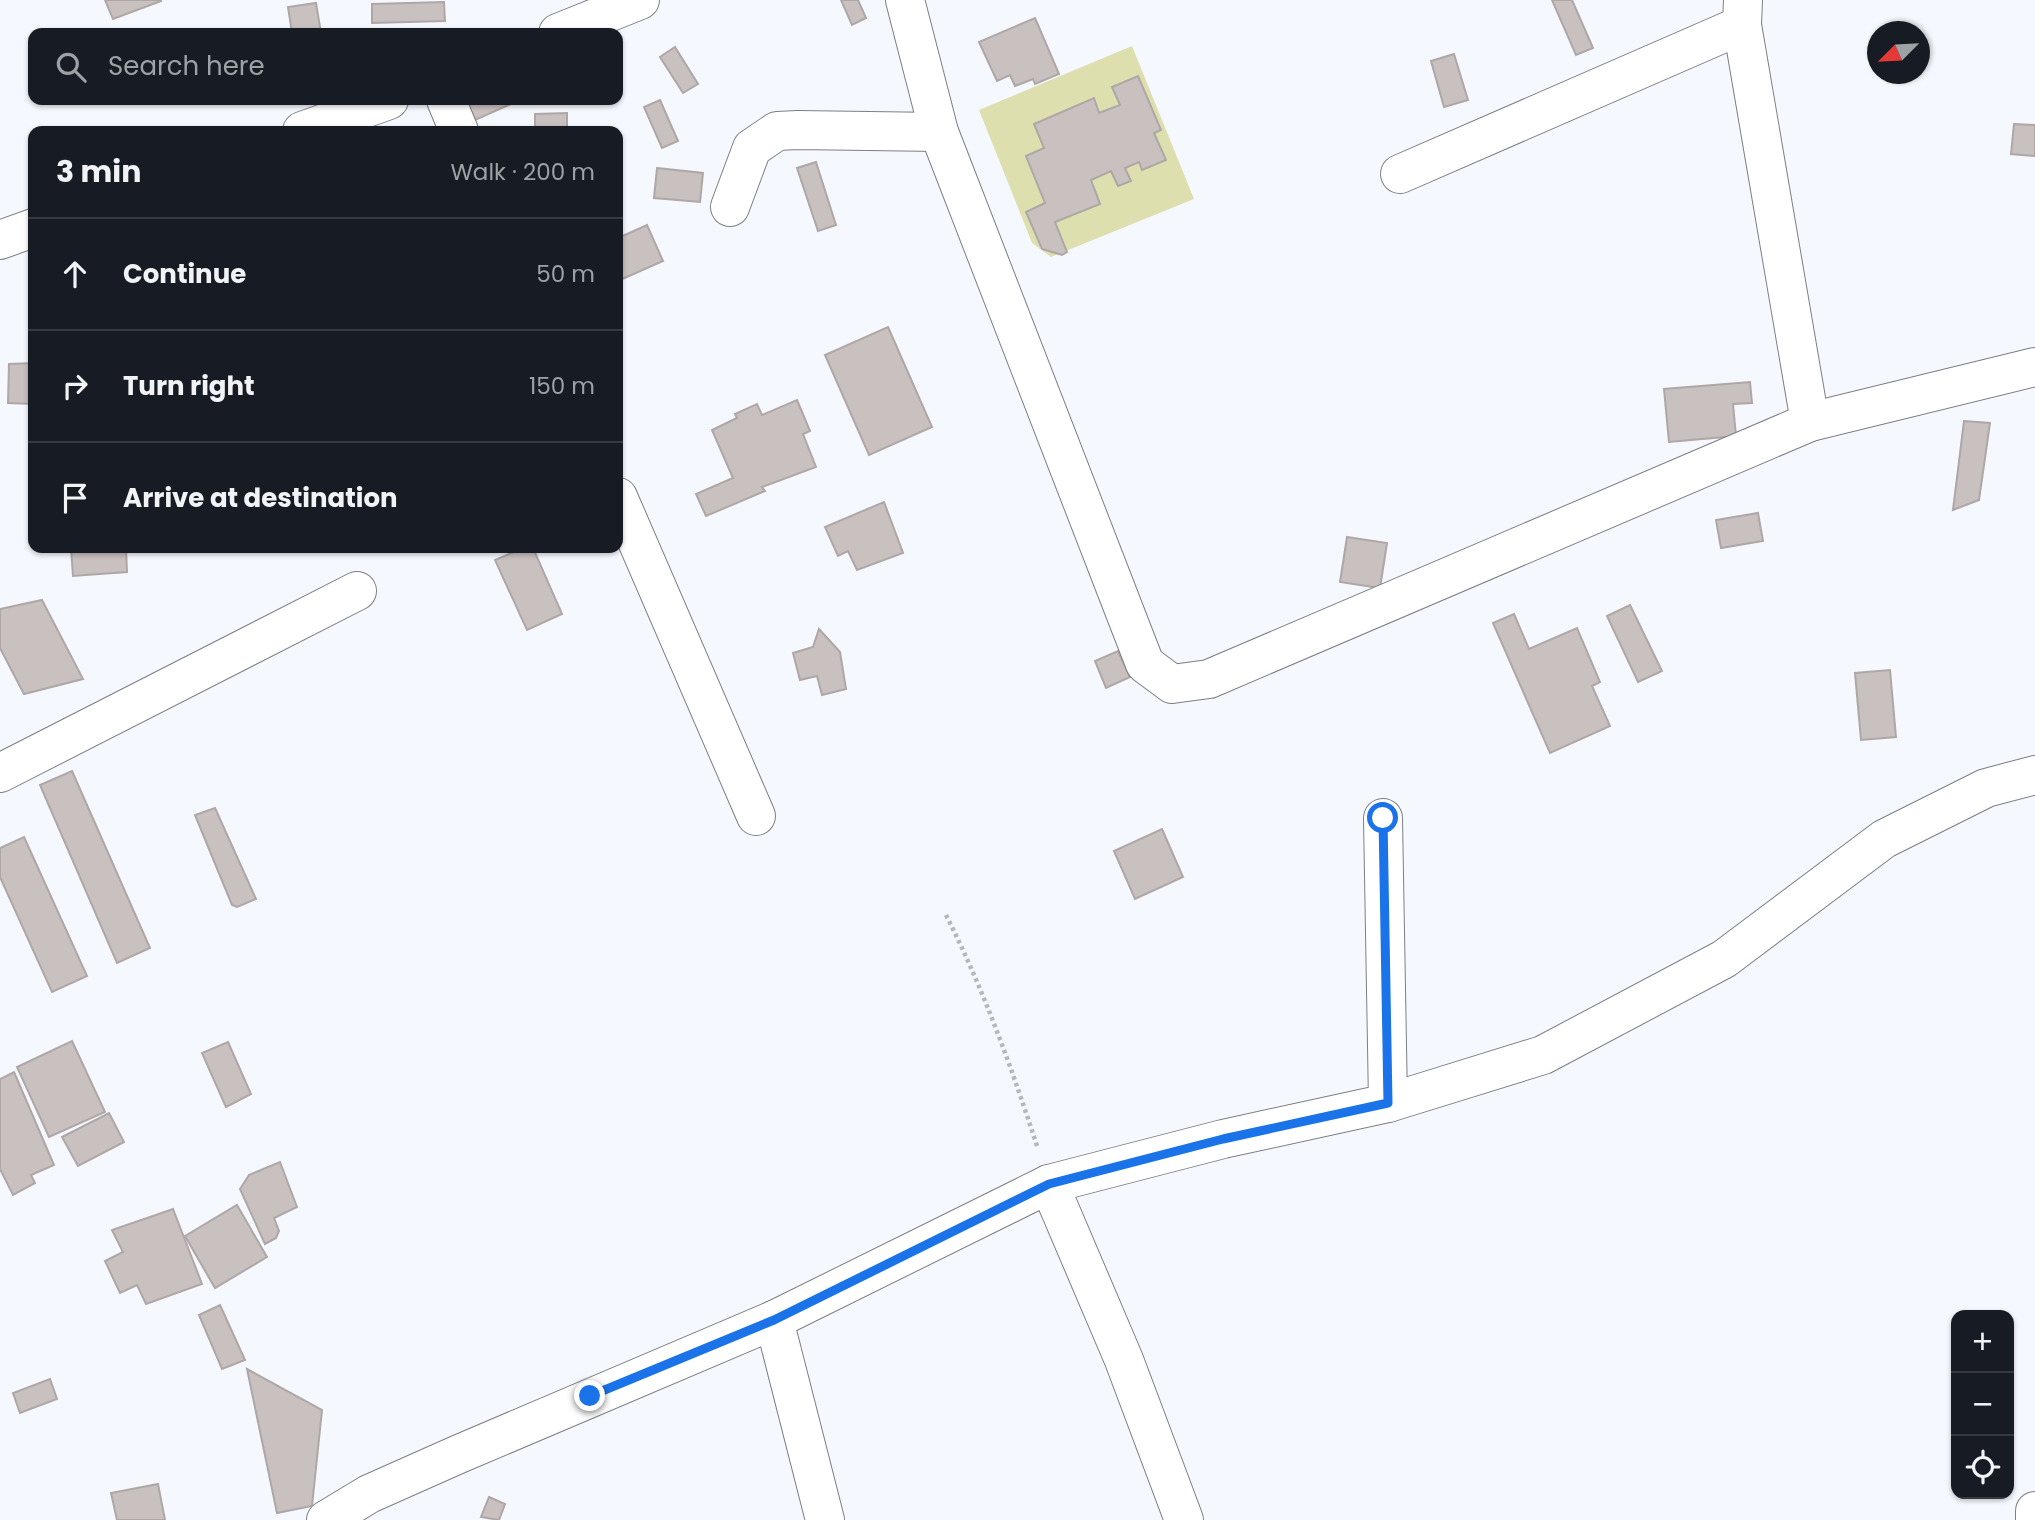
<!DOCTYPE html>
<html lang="en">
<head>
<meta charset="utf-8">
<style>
  body { margin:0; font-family:Poppins,sans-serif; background:#20242c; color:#f1f3f6 }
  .controls { position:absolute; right:21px; bottom:21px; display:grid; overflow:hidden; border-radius:14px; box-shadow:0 2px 5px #0004 }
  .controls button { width:63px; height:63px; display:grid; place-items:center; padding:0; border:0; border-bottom:2px solid #363941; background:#171b24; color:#f1f3f6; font:35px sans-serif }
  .compass { position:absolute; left:1867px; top:21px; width:63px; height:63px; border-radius:50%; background:#171b24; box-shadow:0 2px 5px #0004; rotate:246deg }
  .stop { position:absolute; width:21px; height:21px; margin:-16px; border:5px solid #1a73e8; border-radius:50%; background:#fff }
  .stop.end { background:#1a73e8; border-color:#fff; box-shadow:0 2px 7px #0008 }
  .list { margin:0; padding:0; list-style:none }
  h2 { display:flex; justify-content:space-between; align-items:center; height:91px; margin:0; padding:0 28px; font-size:30px }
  h2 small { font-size:23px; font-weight:400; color:#9ea1a6 }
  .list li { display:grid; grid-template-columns:46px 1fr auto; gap:21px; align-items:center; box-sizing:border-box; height:112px; padding:0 28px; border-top:2px solid #363941 }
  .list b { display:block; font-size:26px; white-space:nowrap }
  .list em { font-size:23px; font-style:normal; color:#9ea1a6 }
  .icon { flex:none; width:38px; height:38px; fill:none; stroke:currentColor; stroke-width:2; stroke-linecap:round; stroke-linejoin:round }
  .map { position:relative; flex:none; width:2035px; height:1520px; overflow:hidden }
  .search { position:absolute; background:#171b24; box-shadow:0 2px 5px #0004; left:28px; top:28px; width:595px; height:77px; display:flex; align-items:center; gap:18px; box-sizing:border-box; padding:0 24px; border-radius:14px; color:#9ea1a6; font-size:26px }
  .panel { position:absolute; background:#171b24; box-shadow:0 2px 5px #0004; left:28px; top:126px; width:595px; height:427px; border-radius:14px }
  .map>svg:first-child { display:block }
</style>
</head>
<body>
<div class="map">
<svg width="2035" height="1520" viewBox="0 0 2035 1520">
  <rect width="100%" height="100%" fill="#f5f8fe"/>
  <polygon fill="#dde0ae" points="1132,46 1194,199 1051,257 1032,243 979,110"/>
  <g fill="#c8c1c0" stroke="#aea7a5" stroke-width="2">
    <polygon points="105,0 161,0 161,1 113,19"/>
    <polygon points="841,0 858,0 866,18 852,25"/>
    <polygon points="1552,0 1572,0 1593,48 1576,55"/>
    <polygon points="444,2 445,21 372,23 372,4"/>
    <polygon points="316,3 321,33 292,33 288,7"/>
    <polygon points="1035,18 1059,74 1035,84 1033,79 1015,86 1010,75 997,81 979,42"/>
    <polygon points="675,47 698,84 683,93 660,57"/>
    <polygon points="1454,54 1468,100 1444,107 1431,61"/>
    <polygon points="1138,76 1161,130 1154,133 1166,160 1142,170 1139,162 1125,168 1131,181 1118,186 1111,171 1091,180 1100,204 1055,222 1067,252 1062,255 1042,249 1026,212 1045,203 1026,156 1044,148 1034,124 1094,98 1099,113 1120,105 1112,87"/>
    <polygon points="469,100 510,100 511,104 475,120 466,101"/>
    <polygon points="660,100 678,141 662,148 644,107"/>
    <polygon points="567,113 567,131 535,131 535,114"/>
    <polygon points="2014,124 2035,125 2035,156 2011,154"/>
    <polygon points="816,162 836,225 818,231 797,168"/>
    <polygon points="657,168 703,173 700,202 654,198"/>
    <polygon points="647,225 663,261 618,281 618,238"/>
    <polygon points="888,327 932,427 869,455 825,355"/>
    <polygon points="33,363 33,404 8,403 9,364"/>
    <polygon points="1750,382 1752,403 1733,404 1736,436 1669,442 1664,389"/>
    <polygon points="797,400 810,431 803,434 816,467 762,487 765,491 706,516 696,494 733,478 712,430 737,418 735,414 757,404 762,415"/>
    <polygon points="1964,421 1990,423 1979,500 1953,510"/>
    <polygon points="884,502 903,553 857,570 848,551 838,556 825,527"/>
    <polygon points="1758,513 1763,541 1721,548 1716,520"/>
    <polygon points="1347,537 1387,543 1380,588 1340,582"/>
    <polygon points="71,548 126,548 127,572 73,576"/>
    <polygon points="523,548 533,548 562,614 527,630 495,560"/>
    <polygon points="42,600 83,679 24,694 0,648 0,609"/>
    <polygon points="1630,605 1662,671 1638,682 1607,616"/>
    <polygon points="1514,614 1529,649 1577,628 1600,682 1592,686 1610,726 1550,753 1493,623"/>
    <polygon points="819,629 840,652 846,689 822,695 817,676 800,680 793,653 813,647"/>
    <polygon points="1118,651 1130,677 1106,688 1095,661"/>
    <polygon points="1890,670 1896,737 1861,740 1855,673"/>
    <polygon points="72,771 150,948 117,963 40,785"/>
    <polygon points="215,808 256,899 237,907 232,905 195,815"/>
    <polygon points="1162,829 1183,877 1135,899 1114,851"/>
    <polygon points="24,837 87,976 52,992 0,877 0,848"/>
    <polygon points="72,1041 105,1112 49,1137 17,1067"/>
    <polygon points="228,1042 251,1094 226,1107 202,1053"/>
    <polygon points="14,1072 54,1165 31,1175 35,1183 13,1195 0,1169 0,1079"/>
    <polygon points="109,1113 124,1142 78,1166 62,1137"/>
    <polygon points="280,1162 297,1207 274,1218 279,1231 276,1238 265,1244 240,1189 249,1175"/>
    <polygon points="237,1205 267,1257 215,1288 185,1236"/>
    <polygon points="173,1209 202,1284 146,1304 137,1285 120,1293 105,1261 123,1252 112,1230"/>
    <polygon points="220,1305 245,1360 222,1369 199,1315"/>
    <polygon points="247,1369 322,1410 312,1506 277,1513"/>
    <polygon points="50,1379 57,1399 20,1413 13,1393"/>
    <polygon points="158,1484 165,1520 117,1520 111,1493"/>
    <polygon points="489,1497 505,1504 499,1520 481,1517"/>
  </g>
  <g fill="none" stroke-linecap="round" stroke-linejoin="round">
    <g stroke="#7c7f84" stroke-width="40">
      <g id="minor">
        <polyline points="905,0 939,132 1145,664 1172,684 1209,679 1810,422 2035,367"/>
        <polyline points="1743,0 1742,25 1810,422"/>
        <polyline points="558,33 640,0"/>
        <polyline points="446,100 459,131"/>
        <polyline points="302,131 389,100"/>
        <polyline points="1400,174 1742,25"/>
        <polyline points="730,207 752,148 777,131 798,130 939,132"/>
        <polyline points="0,240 33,228"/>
        <polyline points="618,497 756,816"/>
        <polyline points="0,773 357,591"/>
        <polyline points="1383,818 1388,1103"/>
        <polyline points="1049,1184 1124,1360 1184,1520"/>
        <polyline points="774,1320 825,1520"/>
        <polyline points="326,1520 369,1494 459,1454 774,1320 1049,1184 1223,1139 1388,1103 1543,1055 1724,959 1884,839 1986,788 2035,775"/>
        <polyline points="2035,1520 2035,1511"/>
      </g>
    </g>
    <path stroke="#b5b7bc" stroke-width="4.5" stroke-dasharray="3.5 3.5" stroke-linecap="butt" d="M946,915C984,990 1012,1069 1038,1149"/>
    <use href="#minor" stroke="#fff" stroke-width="38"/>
  </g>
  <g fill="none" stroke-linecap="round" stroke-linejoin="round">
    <polyline stroke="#1a73e8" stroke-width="9" points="590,1396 774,1320 1049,1184 1223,1139 1388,1103 1383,818"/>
  </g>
</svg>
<div class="controls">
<button>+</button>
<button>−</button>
<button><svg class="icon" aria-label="locate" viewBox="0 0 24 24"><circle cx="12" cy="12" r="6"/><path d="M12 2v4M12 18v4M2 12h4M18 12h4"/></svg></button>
</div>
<svg class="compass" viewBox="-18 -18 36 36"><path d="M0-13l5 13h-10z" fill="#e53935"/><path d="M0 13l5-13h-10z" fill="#9ea1a6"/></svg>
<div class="stop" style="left:1383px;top:818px"></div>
<div class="stop end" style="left:590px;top:1396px"></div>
<div class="search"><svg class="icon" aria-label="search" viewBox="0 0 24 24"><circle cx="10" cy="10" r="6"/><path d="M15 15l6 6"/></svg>Search here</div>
<section class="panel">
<h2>3 min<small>Walk · 200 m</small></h2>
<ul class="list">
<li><svg class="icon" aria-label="ahead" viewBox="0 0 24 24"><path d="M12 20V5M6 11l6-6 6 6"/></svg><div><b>Continue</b></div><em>50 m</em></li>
<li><svg class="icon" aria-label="right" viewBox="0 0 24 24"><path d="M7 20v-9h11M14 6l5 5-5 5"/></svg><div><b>Turn right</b></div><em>150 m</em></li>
<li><svg class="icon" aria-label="arrive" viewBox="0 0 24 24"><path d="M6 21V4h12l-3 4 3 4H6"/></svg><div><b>Arrive at destination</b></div></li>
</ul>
</section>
</div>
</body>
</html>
